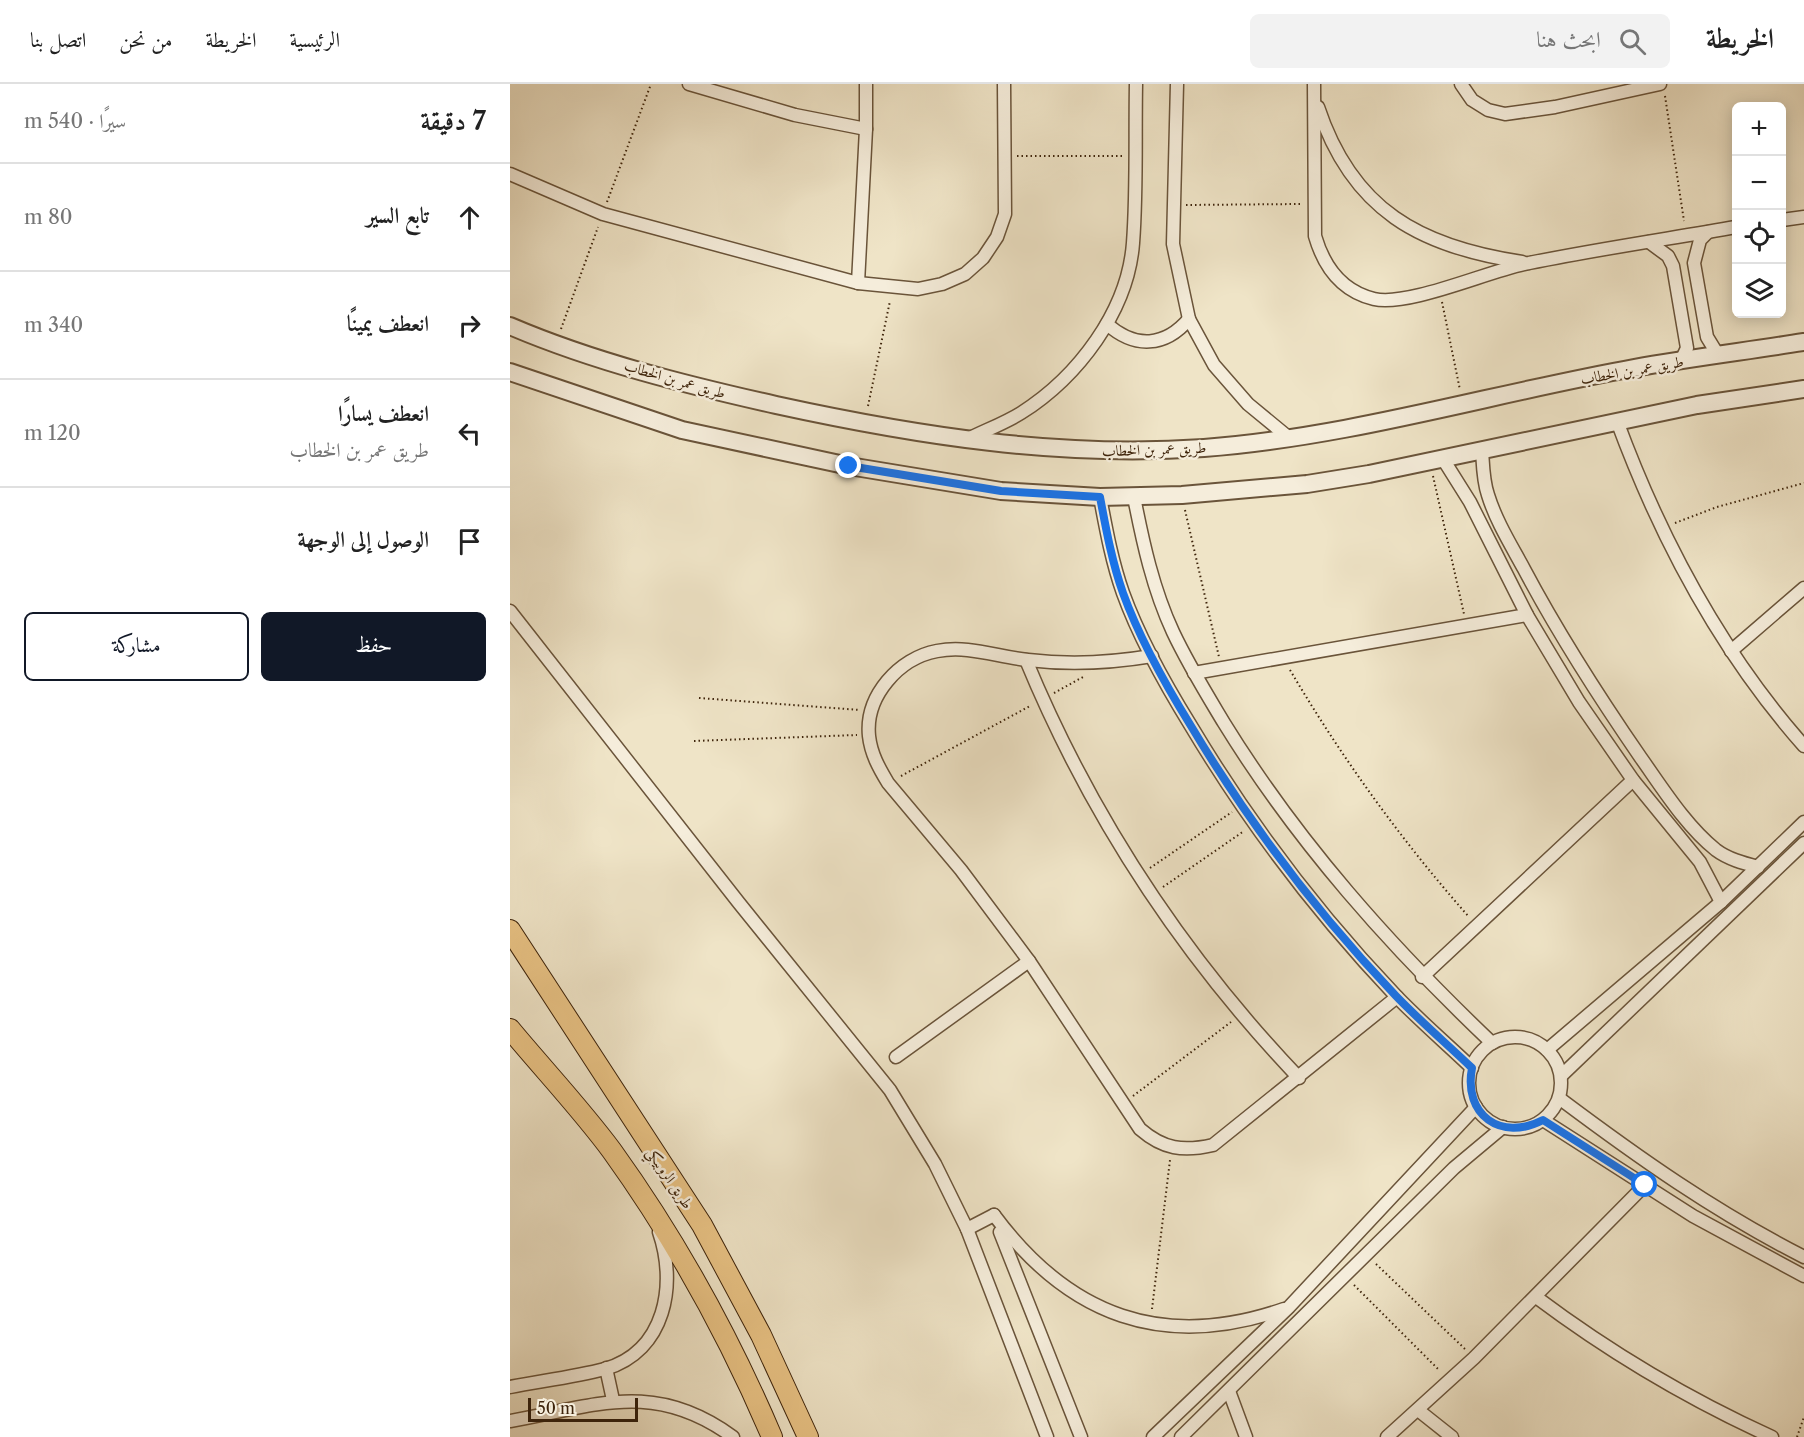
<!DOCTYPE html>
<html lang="ar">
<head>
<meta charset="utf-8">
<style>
  body { margin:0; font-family:"Libre Caslon Text",Amiri,serif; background:#f2f2f2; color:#222; direction:rtl }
  .controls { position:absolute; right:18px; top:18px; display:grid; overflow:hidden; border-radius:9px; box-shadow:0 3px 15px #0003 }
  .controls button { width:54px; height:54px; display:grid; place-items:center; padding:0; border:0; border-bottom:2px solid #e0e0e0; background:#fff; color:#222; font:30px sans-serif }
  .scale { position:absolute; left:18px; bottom:15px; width:110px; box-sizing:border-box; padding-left:6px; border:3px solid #3e240b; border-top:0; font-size:16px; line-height:21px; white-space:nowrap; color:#3e240b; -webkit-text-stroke:4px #f5eddb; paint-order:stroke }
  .stop { position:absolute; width:18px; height:18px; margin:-14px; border:4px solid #1a73e8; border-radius:50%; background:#fff }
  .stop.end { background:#1a73e8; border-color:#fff; box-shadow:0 2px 6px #0008 }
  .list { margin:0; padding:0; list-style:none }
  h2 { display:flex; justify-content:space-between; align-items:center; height:78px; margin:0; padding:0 24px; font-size:26px }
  h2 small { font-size:20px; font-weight:400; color:#767676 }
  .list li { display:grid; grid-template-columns:39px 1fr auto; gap:18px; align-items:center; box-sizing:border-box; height:108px; padding:0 24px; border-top:2px solid #e0e0e0 }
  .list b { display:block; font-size:22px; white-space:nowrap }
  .list p { margin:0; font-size:20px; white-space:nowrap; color:#767676 }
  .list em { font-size:20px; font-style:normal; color:#767676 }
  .actions { display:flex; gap:12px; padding:18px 24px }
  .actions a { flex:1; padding:14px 0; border:2px solid #111827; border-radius:9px; text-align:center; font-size:21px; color:#111827 }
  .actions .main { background:#111827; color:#fff }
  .icon { flex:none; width:33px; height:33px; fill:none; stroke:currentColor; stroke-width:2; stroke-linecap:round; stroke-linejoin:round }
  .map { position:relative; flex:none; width:1294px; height:1353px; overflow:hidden; direction:ltr }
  header { display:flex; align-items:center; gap:36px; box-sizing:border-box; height:84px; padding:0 30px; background:#fff; border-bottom:2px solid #e0e0e0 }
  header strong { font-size:28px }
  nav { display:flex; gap:33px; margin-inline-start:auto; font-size:21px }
  .search { width:420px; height:54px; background:#f2f2f2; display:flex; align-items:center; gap:15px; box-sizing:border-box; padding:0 21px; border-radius:9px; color:#767676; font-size:22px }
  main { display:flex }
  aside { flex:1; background:#fff }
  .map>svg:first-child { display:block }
</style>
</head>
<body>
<header>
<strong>الخريطة</strong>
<div class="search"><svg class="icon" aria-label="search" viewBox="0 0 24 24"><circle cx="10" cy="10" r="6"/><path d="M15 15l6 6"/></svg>ابحث هنا</div>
<nav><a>الرئيسية</a><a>الخريطة</a><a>من نحن</a><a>اتصل بنا</a></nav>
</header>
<main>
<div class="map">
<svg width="1294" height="1353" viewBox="0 0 1294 1353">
  <rect width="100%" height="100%" fill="#efe4c7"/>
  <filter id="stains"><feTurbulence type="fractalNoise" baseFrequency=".00333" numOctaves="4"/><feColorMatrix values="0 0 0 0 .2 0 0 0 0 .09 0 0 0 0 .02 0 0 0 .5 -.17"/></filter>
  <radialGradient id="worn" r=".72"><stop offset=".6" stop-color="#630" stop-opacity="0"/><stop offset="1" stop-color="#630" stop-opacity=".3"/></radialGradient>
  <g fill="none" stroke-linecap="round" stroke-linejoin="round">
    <g stroke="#6a543a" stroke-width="15">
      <g id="minor">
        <polyline points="179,0 285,31 356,45"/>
        <polyline points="667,0 663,160 679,235 704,281 738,320 778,353"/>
        <path d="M804,0L805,152C814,183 831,207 864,215C899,223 980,186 1019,179C1088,165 1157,155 1226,143"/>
        <polyline points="951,0 962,16 978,26 995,30 1045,23 1150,0"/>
        <path d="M808,23C842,126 910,163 1012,178"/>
        <polyline points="0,90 93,130 348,199 408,205 432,200 455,190 473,174 487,153 495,130 494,0"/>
        <polyline points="1272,136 1294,133"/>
        <polyline points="1198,148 1190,156 1184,179 1197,253 1208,271"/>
        <polyline points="1139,158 1158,172 1163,182 1177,264 1171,277"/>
        <polyline points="348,199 356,45 356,0"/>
        <path d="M597,240C625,265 655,263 679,235"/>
        <path d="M1107,337C1151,456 1210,567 1294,662"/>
        <path d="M458,355C476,346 495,339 511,329C568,293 618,227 623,159C627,107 625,53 626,0"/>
        <path d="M972,366C973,381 973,397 978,411C986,437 1001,461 1014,485C1049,551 1089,613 1131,674C1153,705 1176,742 1206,766C1218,775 1233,779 1248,783"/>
        <polyline points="933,375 960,418 1017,531 1069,618 1123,696 1190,778 1211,818"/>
        <path d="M590,413C596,445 602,478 613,509C630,556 655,600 681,642C739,739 808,830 886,912C910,937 937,960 962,984"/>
        <path d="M624,413C633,459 643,505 663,548C678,580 696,609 714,639C788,759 881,863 982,959"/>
        <polyline points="0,527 229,819 380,1006 425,1080 457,1145 537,1353"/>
        <polyline points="1221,567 1294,504"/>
        <path d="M642,572C600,579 560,581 518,576C487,573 459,561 427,567C389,574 355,612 359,652C361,670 369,684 378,699L451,786L519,877L630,1045C653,1065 673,1068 703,1061L887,913"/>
        <path d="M516,576C581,733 672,871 789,994"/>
        <polyline points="684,589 1017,531"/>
        <polyline points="912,893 1123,696"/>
        <circle cx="1005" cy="999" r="46"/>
        <polyline points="1037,966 1211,818 1294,738"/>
        <polyline points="386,973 519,877"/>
        <polyline points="1051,992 1294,759"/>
        <path d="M1049,1014C1129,1074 1204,1127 1294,1173"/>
        <polyline points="1033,1036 1183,1132 1294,1192"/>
        <path d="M484,1131C559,1232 653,1267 774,1225"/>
        <polyline points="457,1145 484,1131"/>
        <polyline points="490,1148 571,1353"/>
        <path d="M1026,1213C1102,1270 1176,1314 1262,1353"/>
        <polyline points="96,1284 103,1316"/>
        <path d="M0,1303C31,1297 64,1293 95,1285C156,1267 167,1200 149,1148"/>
        <polyline points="719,1307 736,1353"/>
        <polyline points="908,1326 942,1353"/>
        <path d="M0,1337C85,1322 144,1295 223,1353"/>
        <polyline points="643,1353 779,1223 966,1023"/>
        <polyline points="671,1353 944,1084 993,1043"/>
        <polyline points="877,1353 964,1274 1135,1101"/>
      </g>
    </g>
    <g stroke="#6a543a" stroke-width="20">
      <g id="tertiary">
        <path d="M0,242C84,278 177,301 266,321C408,352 549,374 694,364C840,353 980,310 1124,284C1180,274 1237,267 1294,258"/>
        <polyline points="0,288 172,346 339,382 491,407 590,413 672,411 797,400 859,390 1187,321 1294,305"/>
      </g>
    </g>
    <g stroke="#3e240b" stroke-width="22">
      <g id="primary">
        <polyline points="0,846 192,1141 251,1251 298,1353"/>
        <path d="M0,945C34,986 71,1025 102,1067C166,1156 219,1252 262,1353"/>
      </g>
    </g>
    <g stroke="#3e240b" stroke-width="2" stroke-dasharray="1.5 3" stroke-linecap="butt">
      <polyline points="1155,12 1174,137"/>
      <polyline points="507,72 613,72"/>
      <polyline points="97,118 141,0"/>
      <polyline points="676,121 790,120"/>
      <polyline points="932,218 950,306"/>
      <polyline points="51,245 88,143"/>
      <polyline points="358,322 380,217"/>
      <polyline points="923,392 954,530"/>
      <polyline points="675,426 709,573"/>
      <polyline points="1165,439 1207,423 1294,399"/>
      <path d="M780,586C832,674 891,756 959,833"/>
      <polyline points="544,609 573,593"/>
      <polyline points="189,614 350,626"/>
      <polyline points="184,657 347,651"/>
      <polyline points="391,692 520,622"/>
      <polyline points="640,784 722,728"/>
      <polyline points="653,803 734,747"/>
      <polyline points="623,1012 721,938"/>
      <polyline points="866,1180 955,1265"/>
      <polyline points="844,1201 929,1286"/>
      <polyline points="642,1225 660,1076"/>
      <polyline points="1287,1353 1294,1333"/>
    </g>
    <use href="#minor" stroke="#f5eddb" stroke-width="12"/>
    <use href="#tertiary" stroke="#f5eddb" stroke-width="16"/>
    <use href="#primary" stroke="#e8c284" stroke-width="20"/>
  </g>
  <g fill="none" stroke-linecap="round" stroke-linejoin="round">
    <path stroke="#1a73e8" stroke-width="8" d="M339,382L491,407L590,413C596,445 602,478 613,509C630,556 655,600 681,642C739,739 808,830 886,912C910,937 937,960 962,984C953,1031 991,1058 1033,1036L1135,1101"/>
  </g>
  <g text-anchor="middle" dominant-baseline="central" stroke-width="5" stroke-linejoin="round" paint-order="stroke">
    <g font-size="15" fill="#3e240b" stroke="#f5eddb">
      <text transform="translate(1122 286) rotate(-10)">طريق عمر بن الخطاب</text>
      <text transform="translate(165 295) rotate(16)">طريق عمر بن الخطاب</text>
      <text transform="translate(644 365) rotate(-2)">طريق عمر بن الخطاب</text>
      <text transform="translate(160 1094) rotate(56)">طريق الروبيكي</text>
    </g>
  </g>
  <rect width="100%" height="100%" filter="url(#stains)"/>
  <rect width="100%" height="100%" fill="url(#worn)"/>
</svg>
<div class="controls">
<button>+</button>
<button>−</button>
<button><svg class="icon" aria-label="locate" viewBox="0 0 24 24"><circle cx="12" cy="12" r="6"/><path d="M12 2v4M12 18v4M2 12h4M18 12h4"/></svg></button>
<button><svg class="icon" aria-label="layers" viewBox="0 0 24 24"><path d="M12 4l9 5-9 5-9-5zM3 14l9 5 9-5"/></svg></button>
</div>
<div class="scale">50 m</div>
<div class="stop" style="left:1135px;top:1101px"></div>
<div class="stop end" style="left:339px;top:382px"></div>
</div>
<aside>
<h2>7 دقيقة<small>سيرًا · 540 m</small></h2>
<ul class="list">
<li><svg class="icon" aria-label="ahead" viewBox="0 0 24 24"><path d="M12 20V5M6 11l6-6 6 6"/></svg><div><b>تابع السير</b></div><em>80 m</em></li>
<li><svg class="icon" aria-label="right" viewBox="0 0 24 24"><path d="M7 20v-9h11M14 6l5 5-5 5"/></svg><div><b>انعطف يمينًا</b></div><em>340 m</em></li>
<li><svg class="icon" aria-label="left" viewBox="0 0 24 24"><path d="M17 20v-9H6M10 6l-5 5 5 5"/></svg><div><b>انعطف يسارًا</b><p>طريق عمر بن الخطاب</p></div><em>120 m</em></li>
<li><svg class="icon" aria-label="arrive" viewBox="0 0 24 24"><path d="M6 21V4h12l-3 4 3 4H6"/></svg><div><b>الوصول إلى الوجهة</b></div></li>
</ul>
<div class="actions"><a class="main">حفظ</a><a>مشاركة</a></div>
</aside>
</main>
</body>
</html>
